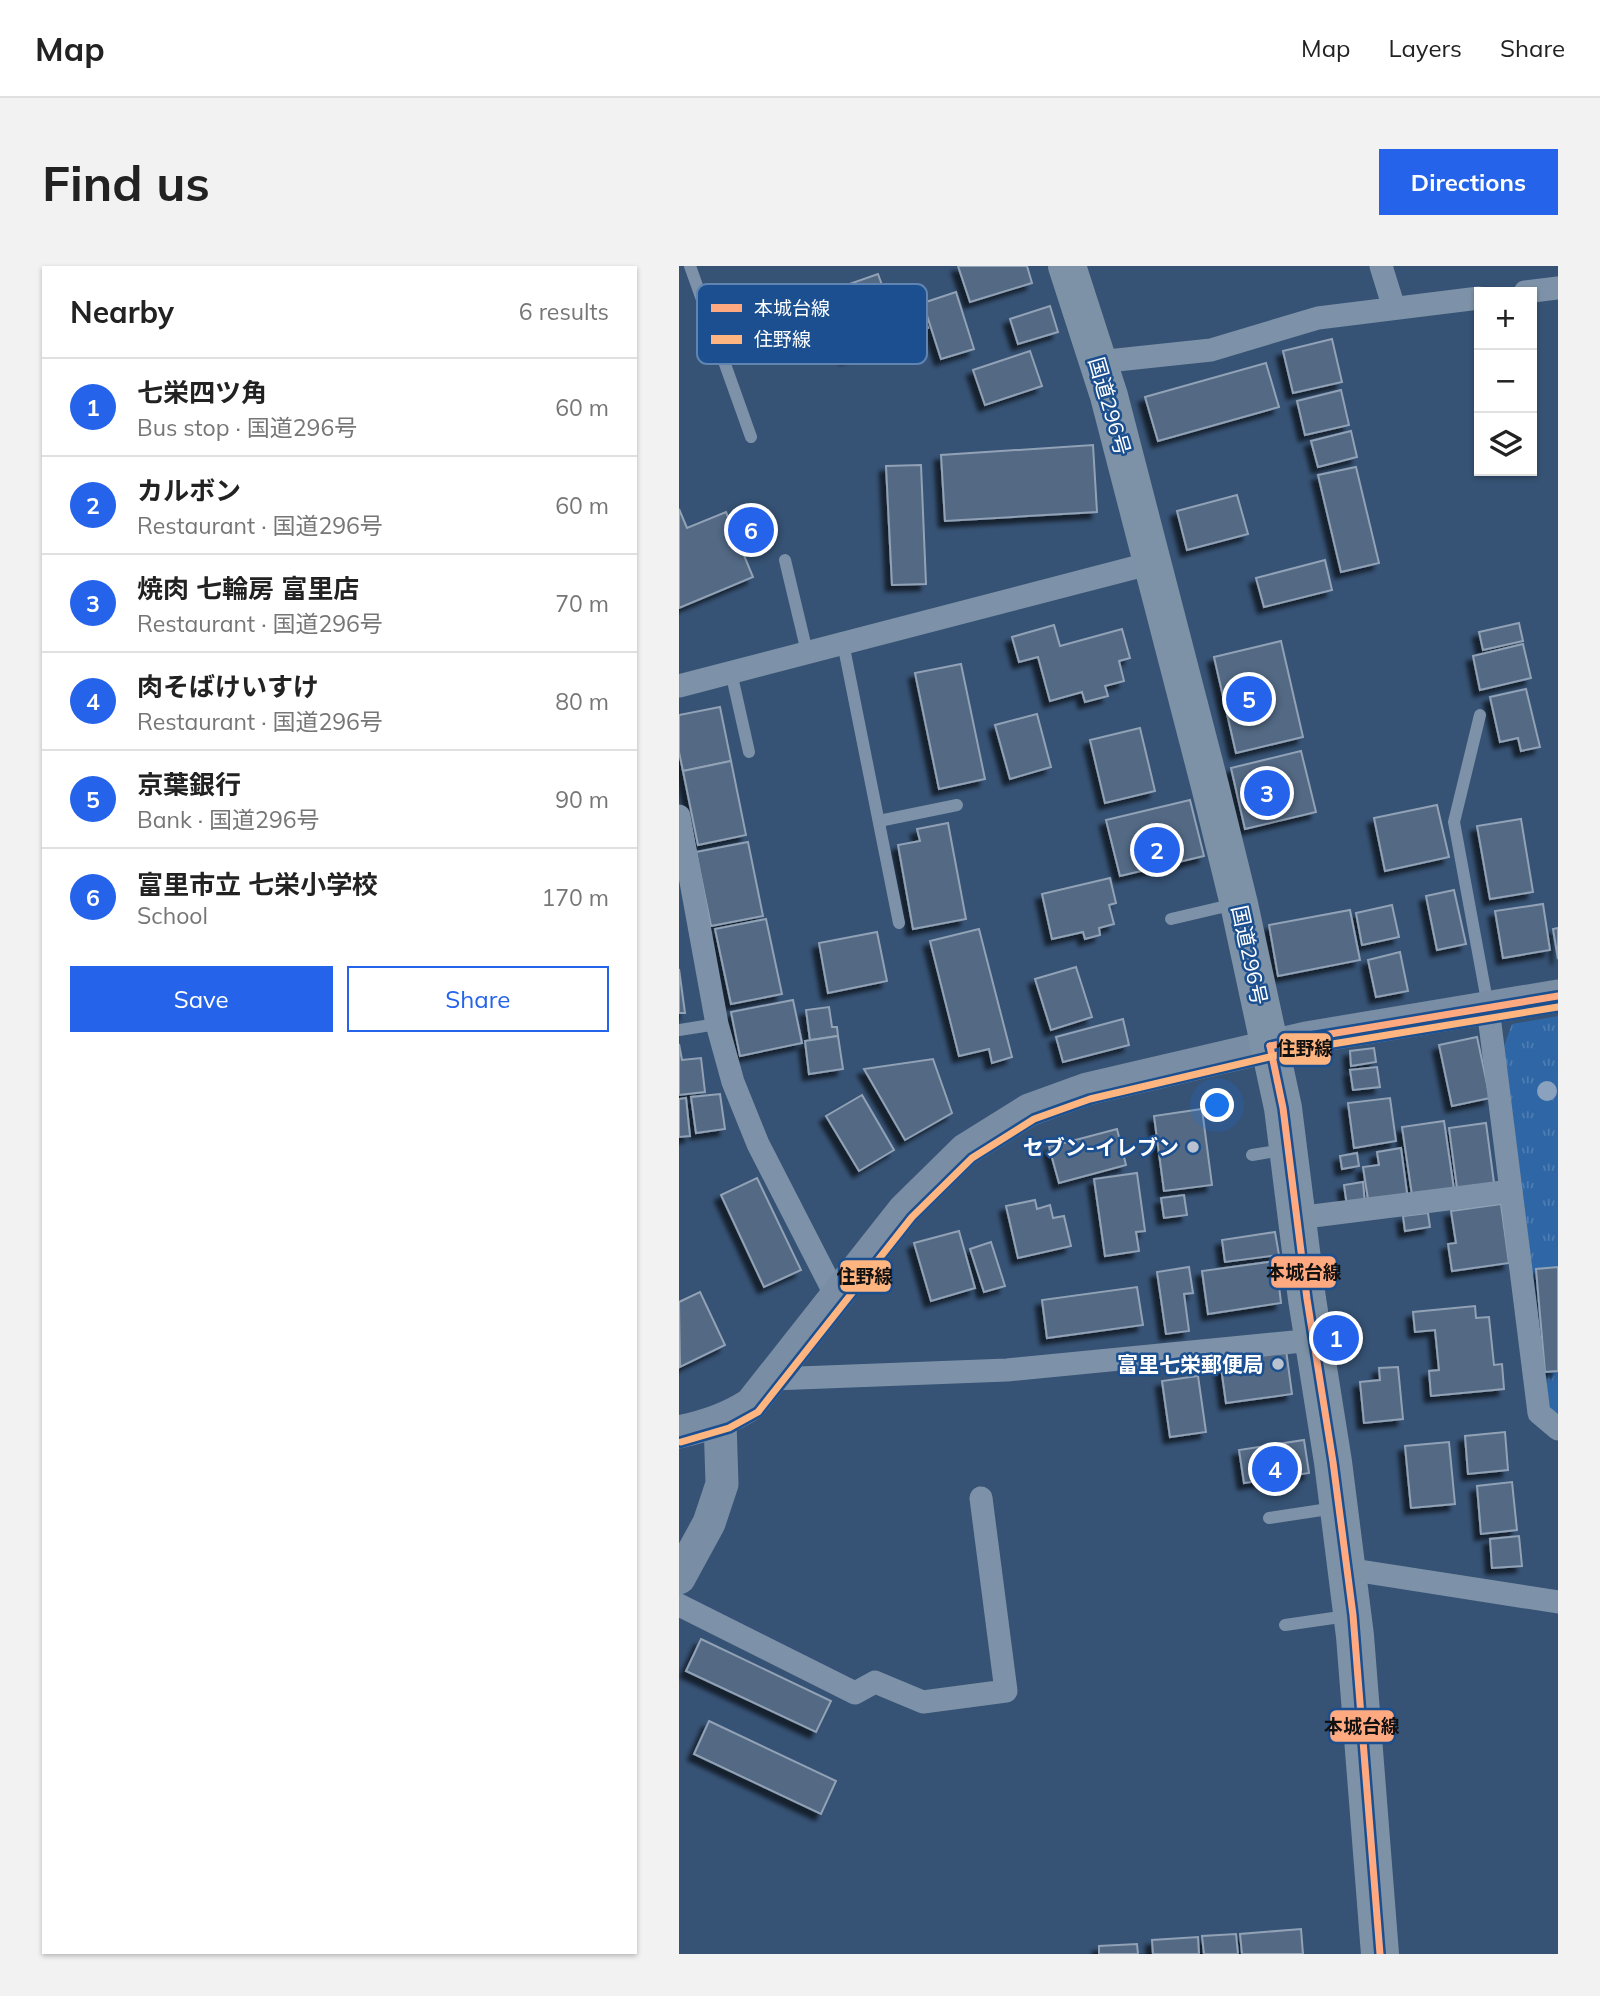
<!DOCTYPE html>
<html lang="en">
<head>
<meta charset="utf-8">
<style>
  body { margin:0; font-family:Mulish,"Noto Sans JP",sans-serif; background:#f2f2f2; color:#222 }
  .controls { position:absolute; right:21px; top:21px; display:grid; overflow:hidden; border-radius:0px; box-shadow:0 2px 5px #0004 }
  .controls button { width:63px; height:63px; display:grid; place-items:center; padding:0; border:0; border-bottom:2px solid #e0e0e0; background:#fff; color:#222; font:35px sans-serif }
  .you { position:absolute; left:539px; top:840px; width:24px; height:24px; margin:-18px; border:5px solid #fff; border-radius:50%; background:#1a73e8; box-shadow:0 0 0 10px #1a73e833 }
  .badge { display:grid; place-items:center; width:46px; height:46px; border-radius:50%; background:#2563eb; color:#fff; font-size:23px; font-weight:700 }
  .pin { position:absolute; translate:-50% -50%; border:4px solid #fff; box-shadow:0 2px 7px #0006 }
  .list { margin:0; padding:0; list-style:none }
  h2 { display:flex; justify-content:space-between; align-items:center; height:91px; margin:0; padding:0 28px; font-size:30px }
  h2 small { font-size:23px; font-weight:400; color:#767676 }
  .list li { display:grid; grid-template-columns:46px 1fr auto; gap:21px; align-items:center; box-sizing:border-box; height:98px; padding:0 28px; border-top:2px solid #e0e0e0 }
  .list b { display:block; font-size:26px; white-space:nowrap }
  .list p { margin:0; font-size:23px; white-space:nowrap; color:#767676 }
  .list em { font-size:23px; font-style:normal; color:#767676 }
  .actions { display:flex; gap:14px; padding:21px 28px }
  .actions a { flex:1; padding:16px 0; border:2px solid #2563eb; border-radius:0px; text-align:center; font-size:24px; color:#2563eb }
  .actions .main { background:#2563eb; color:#fff }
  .icon { flex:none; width:38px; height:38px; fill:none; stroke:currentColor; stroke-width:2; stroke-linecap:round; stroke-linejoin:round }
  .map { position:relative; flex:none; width:879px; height:1688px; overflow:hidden; border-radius:0px }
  header { display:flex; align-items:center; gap:42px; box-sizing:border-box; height:98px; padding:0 35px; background:#fff; border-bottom:2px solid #e0e0e0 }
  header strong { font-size:33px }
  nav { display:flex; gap:38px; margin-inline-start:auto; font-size:24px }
  .intro { display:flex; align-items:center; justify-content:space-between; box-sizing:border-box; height:168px; padding:0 42px }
  h1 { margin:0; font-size:49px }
  .button { padding:18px 32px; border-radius:0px; background:#2563eb; color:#fff; font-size:24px; font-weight:700 }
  main { display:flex; gap:42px; padding:0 42px }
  aside { flex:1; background:#fff; border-radius:0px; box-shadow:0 2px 5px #0004 }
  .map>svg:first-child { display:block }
</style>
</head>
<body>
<header>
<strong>Map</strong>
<nav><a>Map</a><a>Layers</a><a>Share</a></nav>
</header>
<div class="intro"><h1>Find us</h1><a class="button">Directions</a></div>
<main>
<aside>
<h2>Nearby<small>6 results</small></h2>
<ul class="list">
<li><span class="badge">1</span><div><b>七栄四ツ角</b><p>Bus stop · 国道296号</p></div><em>60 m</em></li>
<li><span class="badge">2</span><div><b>カルボン</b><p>Restaurant · 国道296号</p></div><em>60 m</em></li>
<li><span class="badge">3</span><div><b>焼肉 七輪房 富里店</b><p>Restaurant · 国道296号</p></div><em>70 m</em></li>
<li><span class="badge">4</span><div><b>肉そばけいすけ</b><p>Restaurant · 国道296号</p></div><em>80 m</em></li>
<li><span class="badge">5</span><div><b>京葉銀行</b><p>Bank · 国道296号</p></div><em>90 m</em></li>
<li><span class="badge">6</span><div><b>富里市立 七栄小学校</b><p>School</p></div><em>170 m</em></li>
</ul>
<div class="actions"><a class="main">Save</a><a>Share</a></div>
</aside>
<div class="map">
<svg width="879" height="1688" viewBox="0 0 879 1688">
  <defs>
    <pattern id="park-tufts" width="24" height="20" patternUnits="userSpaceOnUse" patternTransform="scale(1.75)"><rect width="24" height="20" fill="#2f66a5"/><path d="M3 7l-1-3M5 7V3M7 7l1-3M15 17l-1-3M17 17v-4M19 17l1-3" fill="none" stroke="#4e7db2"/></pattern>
    <filter id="shadow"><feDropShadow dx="-6" dy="6" stdDeviation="2" flood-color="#0009"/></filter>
  </defs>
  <rect width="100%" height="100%" fill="#365274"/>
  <polygon fill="url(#park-tufts)" points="879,750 879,1148 871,1144 825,780 833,758"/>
  <g fill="#526984" stroke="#92a2b6" stroke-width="2" filter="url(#shadow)">
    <polygon points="279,0 348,0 353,17 291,36"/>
    <polygon points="199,8 222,72 167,92 157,63 166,60 153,24"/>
    <polygon points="234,21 249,62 222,72 207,30"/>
    <polygon points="277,26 295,83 262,93 244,37"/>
    <polygon points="371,40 379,66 339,78 331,53"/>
    <polygon points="653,73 663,116 614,127 604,85"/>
    <polygon points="351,85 363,120 306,139 294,104"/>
    <polygon points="587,97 600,141 479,175 466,131"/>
    <polygon points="662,124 670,159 626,169 618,135"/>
    <polygon points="672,165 678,191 639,201 632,175"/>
    <polygon points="414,179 418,246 266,255 262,189"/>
    <polygon points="242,199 247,318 213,319 207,200"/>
    <polygon points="677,201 700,297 662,306 639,209"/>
    <polygon points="558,229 569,268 508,284 498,245"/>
    <polygon points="0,243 8,262 47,246 74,311 0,342"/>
    <polygon points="646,294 653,324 585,341 577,312"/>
    <polygon points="840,357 844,375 804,384 800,366"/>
    <polygon points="375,359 381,380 443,363 451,392 440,395 445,415 426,420 429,430 406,436 403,426 371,435 359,391 340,396 333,371"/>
    <polygon points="602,375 624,471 557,487 535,391"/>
    <polygon points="844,378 852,412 801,424 794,390"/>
    <polygon points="282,398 306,513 260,523 236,407"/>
    <polygon points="847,423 861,481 842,485 839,472 821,476 811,431"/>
    <polygon points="41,441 52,495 4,505 0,486 0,449"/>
    <polygon points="358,448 372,501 331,513 316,459"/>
    <polygon points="461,462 476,525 426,537 411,474"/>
    <polygon points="622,485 637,546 566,563 552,502"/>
    <polygon points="52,495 67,569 19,579 4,505"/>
    <polygon points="511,534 525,590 441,610 427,554"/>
    <polygon points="758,539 770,591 706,605 695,552"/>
    <polygon points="842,553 854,626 811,633 798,560"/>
    <polygon points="269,557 287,653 234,663 219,579 241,575 238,563"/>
    <polygon points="69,576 84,650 32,660 17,586"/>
    <polygon points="431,612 437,637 430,639 435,658 420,662 421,669 406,673 404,666 373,673 363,628"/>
    <polygon points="775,624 787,678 758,684 747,630"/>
    <polygon points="864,638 871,684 824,692 816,645"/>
    <polygon points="713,639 720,671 683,679 677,647"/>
    <polygon points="671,644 681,694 599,710 590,659"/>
    <polygon points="87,653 103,728 52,738 36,663"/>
    <polygon points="879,662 879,693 874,663"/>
    <polygon points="300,663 333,791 313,797 310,783 280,790 251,675"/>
    <polygon points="198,666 208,715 149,727 140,677"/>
    <polygon points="721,686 729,725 697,731 689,694"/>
    <polygon points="397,701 413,751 372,764 356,713"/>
    <polygon points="0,703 6,747 0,747"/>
    <polygon points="114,734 123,777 61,790 52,746"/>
    <polygon points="150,741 153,761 158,761 159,770 131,774 127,744"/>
    <polygon points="444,753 450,779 384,796 377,771"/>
    <polygon points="159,770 164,803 130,808 126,775"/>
    <polygon points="798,771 811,832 773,840 760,779"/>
    <polygon points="0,778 3,794 22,792 26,826 0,829"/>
    <polygon points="695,782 697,796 672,800 671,785"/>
    <polygon points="254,793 273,847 226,874 185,803"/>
    <polygon points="698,801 701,821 674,824 671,804"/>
    <polygon points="41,828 46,863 17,867 12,831"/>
    <polygon points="183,829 215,884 180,905 147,850"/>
    <polygon points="7,832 11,870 0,871 0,833"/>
    <polygon points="711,832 717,875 675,882 669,837"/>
    <polygon points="523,843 533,919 485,925 475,850"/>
    <polygon points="765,855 775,923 733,929 723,861"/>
    <polygon points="807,857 815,917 778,922 770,862"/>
    <polygon points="438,863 447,899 380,917 370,881"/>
    <polygon points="722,882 729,934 690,940 684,901 700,899 698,886"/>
    <polygon points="678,887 680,900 663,903 661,890"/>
    <polygon points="458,907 466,965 457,966 460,985 426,990 415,913"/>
    <polygon points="78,912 122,1004 85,1021 42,929"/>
    <polygon points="684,916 686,938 668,940 665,919"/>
    <polygon points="505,929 508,949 485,952 482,932"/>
    <polygon points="356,934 358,943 371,939 374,952 385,950 392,980 339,992 327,940"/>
    <polygon points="822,938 830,997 773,1005 769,978 777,977 772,945"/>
    <polygon points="749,947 751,961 726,965 724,950"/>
    <polygon points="280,965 296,1022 252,1035 235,977"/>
    <polygon points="596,966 600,989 546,996 543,974"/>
    <polygon points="312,976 326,1020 305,1026 291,983"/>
    <polygon points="597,995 602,1037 529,1048 523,1005"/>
    <polygon points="510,1001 514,1027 505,1028 510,1065 487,1068 478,1006"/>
    <polygon points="879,1001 879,1105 866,1106 857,1003"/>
    <polygon points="458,1021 464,1059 368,1072 363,1034"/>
    <polygon points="21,1026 46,1079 1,1101 0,1036"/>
    <polygon points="796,1040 797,1052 810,1051 815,1099 823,1098 825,1123 752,1130 750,1105 760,1104 756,1064 736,1066 734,1046"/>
    <polygon points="607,1084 613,1128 547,1137 541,1094"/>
    <polygon points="719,1101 724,1153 685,1157 681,1116 701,1114 700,1102"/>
    <polygon points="519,1110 527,1166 491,1171 483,1115"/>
    <polygon points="826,1166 829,1204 789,1208 786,1170"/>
    <polygon points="625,1174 630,1207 565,1217 560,1184"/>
    <polygon points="770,1176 776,1238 732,1242 726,1180"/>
    <polygon points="833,1216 838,1264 802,1268 798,1220"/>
    <polygon points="840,1270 843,1300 813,1302 811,1273"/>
    <polygon points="22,1373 152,1435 137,1466 7,1405"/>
    <polygon points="30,1455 157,1515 142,1548 15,1488"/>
    <polygon points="622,1663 624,1688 563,1688 561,1668"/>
    <polygon points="557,1668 559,1688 525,1688 523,1670"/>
    <polygon points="519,1671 520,1688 474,1688 473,1674"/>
    <polygon points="458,1678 459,1688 420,1688 420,1680"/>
  </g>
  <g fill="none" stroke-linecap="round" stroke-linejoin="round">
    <g stroke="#7d92a8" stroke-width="12">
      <polyline points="11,0 72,171"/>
      <polyline points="106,294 128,386"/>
      <polyline points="164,377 220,657"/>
      <polyline points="52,406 70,486"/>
      <polyline points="801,449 775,556 809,740"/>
      <polyline points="200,555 278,539"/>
      <polyline points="492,653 556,638"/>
      <polyline points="0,764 38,758"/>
      <polyline points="573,889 604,884"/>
      <polyline points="590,1252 656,1242"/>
      <polyline points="606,1359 668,1350"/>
    </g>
    <g stroke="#7d92a8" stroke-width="23">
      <polyline points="702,0 715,42"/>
      <polyline points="846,26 879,22"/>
      <polyline points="419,96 532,84 639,52 800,32"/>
      <polyline points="0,420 473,297"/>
      <polyline points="0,550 38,758 54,816 79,878 157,1030"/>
      <polyline points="809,742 860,1147 879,1163"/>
      <polyline points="618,952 832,925"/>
      <polyline points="94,1113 328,1104 635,1074"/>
      <polyline points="668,1303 879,1336"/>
      <polyline points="0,1339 176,1427 196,1416 244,1436 327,1425 302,1232"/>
    </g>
    <g stroke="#798da4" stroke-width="33">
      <path d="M0,1166C26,1160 49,1153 72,1138L225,944L286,884L350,844L408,823L627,772L879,730"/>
      <polyline points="0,1312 30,1257 43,1218 41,1155"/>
    </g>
    <polyline stroke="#7e92a7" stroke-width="38" points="388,0 430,130 531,520 560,638 604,842 628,1033 654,1196 676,1370 701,1688"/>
    <g stroke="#1b4f8f" stroke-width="12">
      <g id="bus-1">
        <polyline points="591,780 604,842 628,1033 654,1196 674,1349 701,1688"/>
        <polyline points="591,780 627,772 879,730"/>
      </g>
    </g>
    <g stroke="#1b4f8f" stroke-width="12">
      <polyline id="bus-2" points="2,1176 50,1162 79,1146 233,951 293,892 355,853 411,833 629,782 879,741"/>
    </g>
    <use href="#bus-1" stroke="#ffa980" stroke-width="7"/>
    <use href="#bus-2" stroke="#ffb580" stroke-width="7"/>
  </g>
  <circle fill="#8aa2be" cx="868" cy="825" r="10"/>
  <g fill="#b9c2ce" stroke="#1b4f8f" stroke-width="2.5">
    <circle cx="514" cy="881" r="7"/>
    <circle cx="599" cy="1098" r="7"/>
  </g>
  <g text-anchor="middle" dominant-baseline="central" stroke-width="5" stroke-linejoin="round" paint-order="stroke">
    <g font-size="21" fill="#fff" stroke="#1b4f8f">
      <text transform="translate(431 140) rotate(74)">国道296号</text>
      <text transform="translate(571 689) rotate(78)">国道296号</text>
    </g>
    <g font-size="21" font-weight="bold" fill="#fff" stroke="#1b4f8f" text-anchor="end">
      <text x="500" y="881">セブン-イレブン</text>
      <text x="585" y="1098">富里七栄郵便局</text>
    </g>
  </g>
  <rect x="18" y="18" width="230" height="80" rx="10" fill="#1b4f8f" stroke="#5f84b1" stroke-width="2"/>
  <rect x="32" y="38" width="31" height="8" fill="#ffa980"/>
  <rect x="32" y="69" width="31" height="9" fill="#ffb580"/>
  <g font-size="19" fill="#fff">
    <text x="75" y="49">本城台線</text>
    <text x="75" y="80">住野線</text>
  </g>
  <g stroke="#1b4f8f" stroke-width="2.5">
    <rect x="599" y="766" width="54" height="34" rx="7" fill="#ffb580"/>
    <rect x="591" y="989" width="67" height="34" rx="7" fill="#ffa980"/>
    <rect x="160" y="993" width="53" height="34" rx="7" fill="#ffb580"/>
    <rect x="650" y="1443" width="66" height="34" rx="7" fill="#ffa980"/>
  </g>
  <g font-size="19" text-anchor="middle" font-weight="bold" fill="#111">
    <text x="626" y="789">住野線</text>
    <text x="625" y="1013">本城台線</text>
    <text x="186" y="1017">住野線</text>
    <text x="683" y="1467">本城台線</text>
  </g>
</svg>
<div class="controls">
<button>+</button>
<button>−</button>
<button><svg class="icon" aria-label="layers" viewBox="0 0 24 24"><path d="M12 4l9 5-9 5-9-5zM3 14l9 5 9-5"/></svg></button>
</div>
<div class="you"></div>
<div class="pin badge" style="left:657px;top:1072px">1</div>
<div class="pin badge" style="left:478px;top:584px">2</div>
<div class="pin badge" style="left:588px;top:527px">3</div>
<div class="pin badge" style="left:596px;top:1203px">4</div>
<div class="pin badge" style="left:570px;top:433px">5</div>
<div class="pin badge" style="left:72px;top:264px">6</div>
</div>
</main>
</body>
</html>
